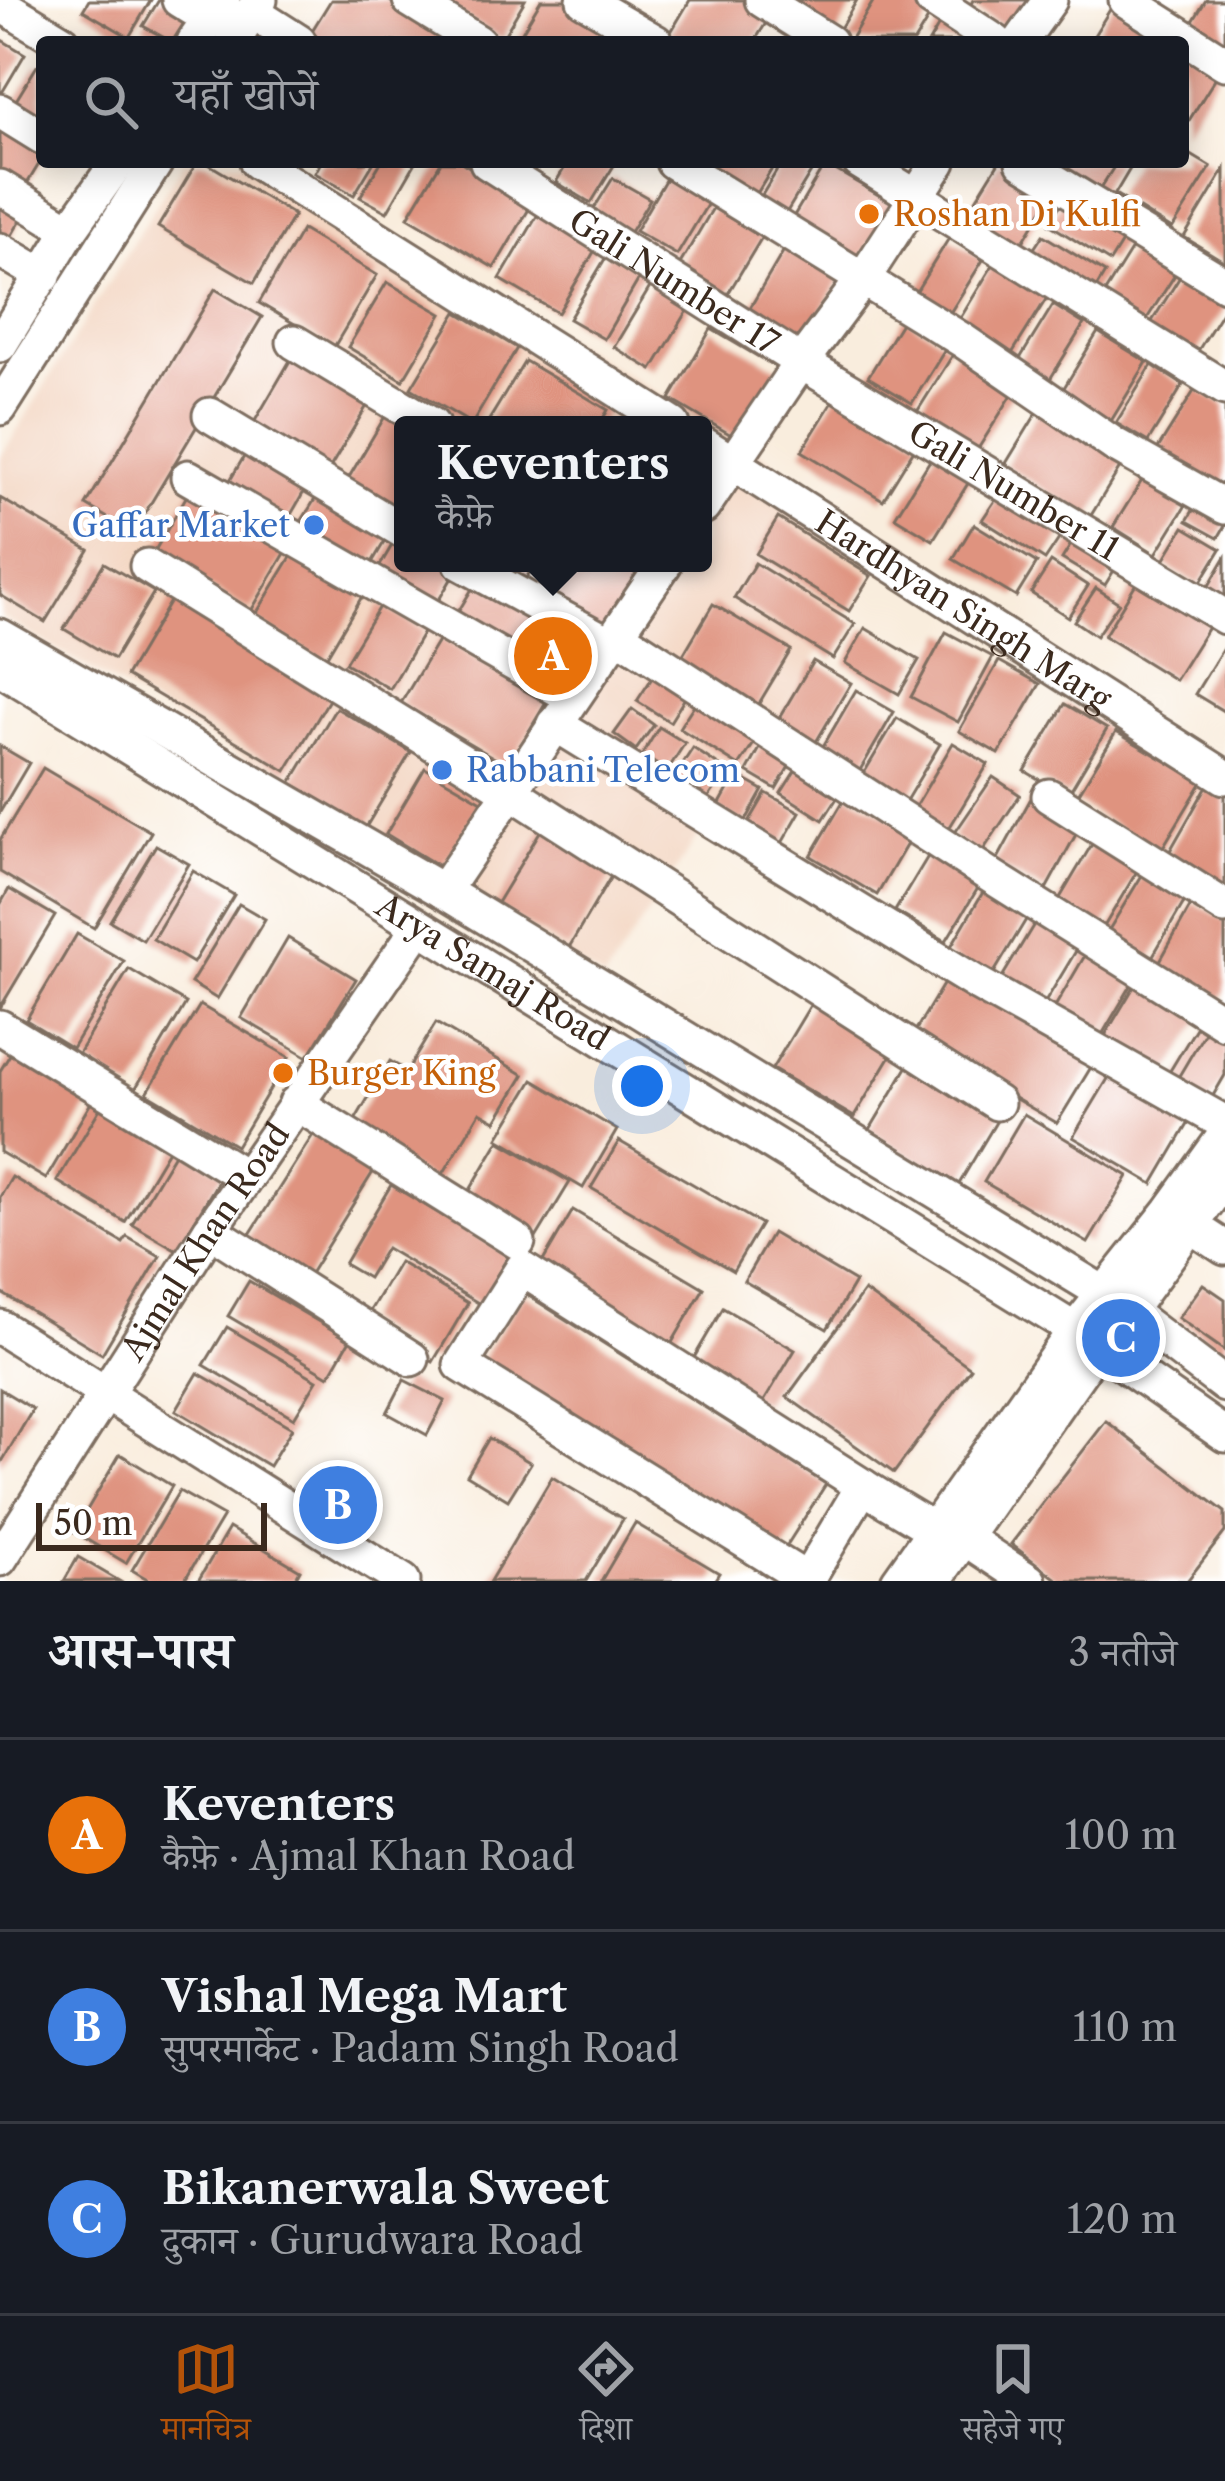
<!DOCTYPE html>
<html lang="hi">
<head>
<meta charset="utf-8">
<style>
  body { margin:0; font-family:"Libre Caslon Text","Noto Serif Devanagari",serif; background:#242831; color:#f1f3f6 }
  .scale { position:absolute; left:36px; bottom:30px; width:231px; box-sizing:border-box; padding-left:12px; border:6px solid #3b2a1e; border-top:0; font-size:33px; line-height:42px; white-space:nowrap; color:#3b2a1e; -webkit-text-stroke:9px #fff; paint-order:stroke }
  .you { position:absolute; left:642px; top:1086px; width:42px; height:42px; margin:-30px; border:9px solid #fff; border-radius:50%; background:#1a73e8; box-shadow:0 0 0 18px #1a73e833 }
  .badge { display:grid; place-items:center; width:78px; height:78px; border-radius:50%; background:#b45309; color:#fff; font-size:39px; font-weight:700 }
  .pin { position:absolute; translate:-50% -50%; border:6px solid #fff; box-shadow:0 3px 12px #0006 }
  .popup { position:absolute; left:394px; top:416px; width:318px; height:156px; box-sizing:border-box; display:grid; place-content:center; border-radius:12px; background:#171b24; filter:drop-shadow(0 3px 9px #0005); font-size:39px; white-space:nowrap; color:#9ea1a6 }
  .popup b { font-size:45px; color:#f1f3f6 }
  .popup::after { content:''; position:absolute; left:50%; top:100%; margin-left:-24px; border:24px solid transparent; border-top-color:#171b24 }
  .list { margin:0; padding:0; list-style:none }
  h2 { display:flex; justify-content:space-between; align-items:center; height:156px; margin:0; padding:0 48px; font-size:51px }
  h2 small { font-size:39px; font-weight:400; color:#9ea1a6 }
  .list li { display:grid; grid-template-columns:78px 1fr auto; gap:36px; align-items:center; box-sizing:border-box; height:192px; padding:0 48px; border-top:3px solid #363941 }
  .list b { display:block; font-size:45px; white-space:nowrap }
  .list p { margin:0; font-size:39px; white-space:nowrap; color:#9ea1a6 }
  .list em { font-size:39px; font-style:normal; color:#9ea1a6 }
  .icon { flex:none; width:66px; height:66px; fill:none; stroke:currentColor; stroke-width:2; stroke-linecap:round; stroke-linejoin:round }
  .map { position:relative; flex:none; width:1225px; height:1581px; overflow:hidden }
  .search { position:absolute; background:#171b24; box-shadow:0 6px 30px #0003; left:36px; right:36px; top:36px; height:132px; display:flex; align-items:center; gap:30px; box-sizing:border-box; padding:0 42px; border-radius:12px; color:#9ea1a6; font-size:45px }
  .sheet { height:732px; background:#171b24 }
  nav { display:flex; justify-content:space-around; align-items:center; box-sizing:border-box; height:168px; border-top:3px solid #363941; background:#171b24; font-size:33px; color:#9ea1a6 }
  nav a { display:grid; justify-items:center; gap:6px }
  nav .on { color:#b45309 }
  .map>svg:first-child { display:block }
</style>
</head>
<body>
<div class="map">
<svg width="1225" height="1581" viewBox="0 0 1225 1581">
  <rect width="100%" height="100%" fill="#fff"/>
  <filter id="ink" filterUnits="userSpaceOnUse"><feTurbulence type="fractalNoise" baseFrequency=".00833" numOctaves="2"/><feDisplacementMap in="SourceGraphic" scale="24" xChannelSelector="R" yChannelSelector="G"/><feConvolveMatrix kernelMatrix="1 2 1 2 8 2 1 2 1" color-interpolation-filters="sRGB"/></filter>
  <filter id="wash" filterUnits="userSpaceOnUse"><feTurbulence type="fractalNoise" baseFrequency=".004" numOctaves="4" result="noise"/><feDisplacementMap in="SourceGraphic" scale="48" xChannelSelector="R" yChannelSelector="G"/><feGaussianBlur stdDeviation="2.7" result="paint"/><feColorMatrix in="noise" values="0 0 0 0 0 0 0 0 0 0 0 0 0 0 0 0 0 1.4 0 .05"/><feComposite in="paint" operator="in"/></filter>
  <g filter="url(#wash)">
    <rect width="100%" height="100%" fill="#f9eddd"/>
    <path fill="#f3d4bf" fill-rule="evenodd" d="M183,162H264L773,461L761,477L883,554L604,980L370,832L0,616V458ZM403,425H703V563H403Z"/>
    <g id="blocks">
      <g fill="#df937f">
        <polygon points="89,0 151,0 129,37 83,10"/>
        <polygon points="159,0 175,0 192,10 172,42 143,26"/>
        <polygon points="331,0 388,0 452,37 449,42 305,42"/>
        <polygon points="436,0 525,0 502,39"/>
        <polygon points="541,0 570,0 641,42 516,42"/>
        <polygon points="690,0 746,0 771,15 754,42 665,42"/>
        <polygon points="781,0 857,0 835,37"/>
        <polygon points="874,0 907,0 931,14 914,42 849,42"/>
        <polygon points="973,0 1034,0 1013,33 970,6"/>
        <polygon points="1206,0 1225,0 1225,43 1192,23"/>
        <polygon points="1114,3 1178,42 1090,42"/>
        <polygon points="943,18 982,42 929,42"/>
        <polygon points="0,39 25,54 0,96"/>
        <polygon points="1183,45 1221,69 1183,130"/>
        <polygon points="37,66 42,69 42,125 12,107"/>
        <polygon points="0,117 42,142 42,159 22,192 0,179"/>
        <polygon points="1183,150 1211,167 1172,229 1115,194 1134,162 1183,162"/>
        <polygon points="197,162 205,162 294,215 254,283 158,227"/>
        <polygon points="321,162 374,162 354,195 315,173"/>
        <polygon points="381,162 416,162 387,212 360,197"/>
        <polygon points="441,162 461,162 532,204 494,268 408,217"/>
        <polygon points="568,162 616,162 591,203 556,182"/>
        <polygon points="689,162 776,162 750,205"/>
        <polygon points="782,162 817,162 782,220 756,205"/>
        <polygon points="999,162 1006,162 1054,191 1018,250 965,217"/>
        <polygon points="1049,162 1117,162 1098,192"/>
        <polygon points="825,164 894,204 858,264 789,224"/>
        <polygon points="1225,169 1225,262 1184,237"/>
        <polygon points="668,175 710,200 677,255 635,231"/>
        <polygon points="613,178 650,199 630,232 593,210"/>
        <polygon points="0,193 27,209 5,247 0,244"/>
        <polygon points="1064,198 1126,236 1110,262 1049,224"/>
        <polygon points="713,208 762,237 726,297 677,269"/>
        <polygon points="540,211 598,245 558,313 500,279"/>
        <polygon points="302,230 377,275 334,347 259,303"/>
        <polygon points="1043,235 1105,273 1090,298 1027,259"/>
        <polygon points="949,238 983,260 948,316 914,295"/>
        <polygon points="1135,244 1178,270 1141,328 1099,302"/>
        <polygon points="787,245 842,277 801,345 747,313"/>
        <polygon points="609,252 643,272 604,339 569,319"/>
        <polygon points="994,263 1048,296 1011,355 958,322"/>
        <polygon points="1183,272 1225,298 1225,307 1191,362 1144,334"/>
        <polygon points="655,279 693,302 652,370 614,347"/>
        <polygon points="387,282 442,314 403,380 348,347"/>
        <polygon points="215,289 262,317 133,533 86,505"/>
        <polygon points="1053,305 1084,324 1047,384 1016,365"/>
        <polygon points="457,312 517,348 472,424 411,388"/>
        <polygon points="904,318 948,345 912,403 868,377"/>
        <polygon points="711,329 779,369 738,439 670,399"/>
        <polygon points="1098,332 1147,362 1111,421 1062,391"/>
        <polygon points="959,345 1020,382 976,452 915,415"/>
        <polygon points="291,359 368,404 328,471 252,426"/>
        <polygon points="525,361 608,410 599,425 486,425"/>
        <polygon points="1152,365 1183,385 1148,442 1116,423"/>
        <polygon points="1196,388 1225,406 1225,492 1157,450"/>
        <polygon points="839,391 920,440 883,500 802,451"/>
        <polygon points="1041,406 1126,458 1090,517 1005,465"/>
        <polygon points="387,413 403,423 403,525 342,489"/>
        <polygon points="249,448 309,483 285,525 225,489"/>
        <polygon points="937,449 975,472 933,540 895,517"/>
        <polygon points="1151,466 1194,492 1156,554 1113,527"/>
        <polygon points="193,485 291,543 251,611 153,554"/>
        <polygon points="322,488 392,529 367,571 296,530"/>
        <polygon points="1002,490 1065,530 1045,560 982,520"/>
        <polygon points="1202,495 1225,508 1225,526 1218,538 1187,521"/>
        <polygon points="0,498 89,550 45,622 0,595"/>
        <polygon points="778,518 871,576 849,611 756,554"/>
        <polygon points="974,524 1037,563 1016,597 953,559"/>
        <polygon points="1184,527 1221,549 1199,585 1162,563"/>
        <polygon points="1078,533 1121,559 1105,585 1062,559"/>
        <polygon points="398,535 403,538 403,563 446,563 457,569 433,610 374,576"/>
        <polygon points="294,552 364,593 324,661 253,619"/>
        <polygon points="1225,558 1225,600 1207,589"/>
        <polygon points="1051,562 1088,586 1068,617 1031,593"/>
        <polygon points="104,563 154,592 114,659 64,629"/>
        <polygon points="475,563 535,563 520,589"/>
        <polygon points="555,563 645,563 605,637 535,597"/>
        <polygon points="755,563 855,624 833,659 734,598"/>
        <polygon points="1143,572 1215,616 1175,680 1104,636"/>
        <polygon points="478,579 591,646 566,689 452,622"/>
        <polygon points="1096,588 1119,603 1096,636 1074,621"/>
        <polygon points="172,598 333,693 286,771 126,676"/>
        <polygon points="713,604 791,650 752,715 674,670"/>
        <polygon points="380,605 424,631 390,689 345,663"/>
        <polygon points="865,628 919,660 899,694 845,663"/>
        <polygon points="946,632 993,657 958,722 911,697"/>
        <polygon points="440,638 547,701 508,766 401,703"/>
        <polygon points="1225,645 1225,712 1195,694"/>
        <polygon points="813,661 851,683 813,747 775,725"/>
        <polygon points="999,661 1040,684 999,754 959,731"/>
        <polygon points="656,672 688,693 670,722 637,701"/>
        <polygon points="856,690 894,712 856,777 818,755"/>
        <polygon points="701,694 761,733 739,766 679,728"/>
        <polygon points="1065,704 1107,729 1067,796 1025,771"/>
        <polygon points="336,708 411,752 366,827 291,783"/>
        <polygon points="632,709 654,725 636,750 614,734"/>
        <polygon points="897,718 940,744 901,809 858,783"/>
        <polygon points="659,727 685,743 667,771 642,755"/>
        <polygon points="1116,732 1202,782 1160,852 1074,801"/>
        <polygon points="765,739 795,756 776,789 747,772"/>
        <polygon points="953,743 988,764 945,835 911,814"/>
        <polygon points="0,746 29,763 0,812"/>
        <polygon points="693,748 727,771 707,800 674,777"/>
        <polygon points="804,757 846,784 823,820 781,793"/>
        <polygon points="43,768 151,832 94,928 0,872 0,840"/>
        <polygon points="425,768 482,801 442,868 386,834"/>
        <polygon points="736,775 763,790 744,824 717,809"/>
        <polygon points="993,777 1020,795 980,855 952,837"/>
        <polygon points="1208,784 1225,793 1225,889 1167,856"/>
        <polygon points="766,793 800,812 782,843 748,824"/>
        <polygon points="848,793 914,832 877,895 811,856"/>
        <polygon points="1030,800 1080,827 1045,891 995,864"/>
        <polygon points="544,825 616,868 568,949 495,906"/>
        <polygon points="1098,834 1143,861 1102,930 1057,903"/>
        <polygon points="156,845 189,864 143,940 110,921"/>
        <polygon points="933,848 984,878 946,941 895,911"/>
        <polygon points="1147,867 1190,892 1151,959 1107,933"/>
        <polygon points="193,871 234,895 193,963 153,939"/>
        <polygon points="986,887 1030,913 989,981 946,955"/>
        <polygon points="9,889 55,916 0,1008 0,905"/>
        <polygon points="1193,902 1225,920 1225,991 1218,1003 1156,968"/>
        <polygon points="239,904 265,919 217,999 191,983"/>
        <polygon points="1036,921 1079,946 1041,1009 998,984"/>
        <polygon points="77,934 124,961 72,1048 26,1020"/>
        <polygon points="288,938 356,979 308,1057 241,1018"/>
        <polygon points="1087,952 1135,979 1100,1038 1053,1010"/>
        <polygon points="129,969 186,1003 134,1091 76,1057"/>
        <polygon points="950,973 1096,1059 1057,1123 911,1038"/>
        <polygon points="1138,980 1202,1018 1165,1079 1101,1042"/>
        <polygon points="817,994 899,1042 854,1117 772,1069"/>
        <polygon points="200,1005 289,1057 236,1146 147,1093"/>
        <polygon points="1211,1022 1225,1030 1225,1075 1207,1106 1173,1086"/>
        <polygon points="436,1023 524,1075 496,1121 480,1112 437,1184 348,1132 390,1061 407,1071"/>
        <polygon points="11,1053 92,1101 46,1179 0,1152 0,1071"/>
        <polygon points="912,1059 1002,1112 959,1184 869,1131"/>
        <polygon points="1115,1067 1194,1114 1153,1184 1073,1137"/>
        <polygon points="533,1080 617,1130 583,1188 498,1138"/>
        <polygon points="102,1105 171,1145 125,1222 57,1181"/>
        <polygon points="1024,1114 1128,1176 1088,1243 984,1182"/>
        <polygon points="318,1127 378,1164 306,1280 245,1242"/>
        <polygon points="499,1141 570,1182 533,1243 463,1202"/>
        <polygon points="619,1141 761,1224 733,1271 591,1188"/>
        <polygon points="178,1147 223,1173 177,1250 132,1224"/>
        <polygon points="12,1177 123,1243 127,1237 160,1256 102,1354 0,1292 0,1197"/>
        <polygon points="391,1185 509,1255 480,1304 386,1248 368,1278 344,1264"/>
        <polygon points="573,1210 704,1288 670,1346 539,1268"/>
        <polygon points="772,1233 855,1282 827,1329 744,1281"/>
        <polygon points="399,1262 468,1303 433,1362 364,1321"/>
        <polygon points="249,1281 350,1340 329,1376 228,1316"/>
        <polygon points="1203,1284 1225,1299 1225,1351 1178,1318"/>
        <polygon points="864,1291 971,1368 894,1473 787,1397"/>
        <polygon points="524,1293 826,1484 780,1556 478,1365"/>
        <polygon points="723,1308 795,1350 763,1403 692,1361"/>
        <polygon points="227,1327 317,1380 294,1418 204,1365"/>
        <polygon points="198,1373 292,1428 269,1466 176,1410"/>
        <polygon points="404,1380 445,1401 427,1435 387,1413"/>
        <polygon points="0,1389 33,1409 0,1465"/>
        <polygon points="1106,1421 1225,1512 1225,1532 1187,1581 1059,1581 1011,1544"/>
        <polygon points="489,1438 531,1463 508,1500 467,1475"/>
        <polygon points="120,1454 172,1486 126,1563 74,1532"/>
        <polygon points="552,1477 623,1519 586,1581 490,1581"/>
        <polygon points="179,1491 223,1516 184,1581 151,1581 132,1570"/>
        <polygon points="635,1523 719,1573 714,1581 601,1581"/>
        <polygon points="229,1528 300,1570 294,1581 198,1581"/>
        <polygon points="78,1557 119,1581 64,1581"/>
      </g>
    </g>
  </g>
  <g filter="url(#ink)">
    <use href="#blocks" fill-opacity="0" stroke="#7e6e61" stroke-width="3"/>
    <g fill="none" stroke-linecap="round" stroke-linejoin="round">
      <g stroke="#7e6e61" stroke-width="39">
        <g id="minor">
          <polyline points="179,0 210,19"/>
          <polyline points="410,0 478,42"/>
          <polyline points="584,0 656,42"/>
          <polyline points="762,0 829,42"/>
          <polyline points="932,0 996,42"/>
          <polyline points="1126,0 1225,63"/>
          <polyline points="0,4 63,42"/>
          <polyline points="252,12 299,42"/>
          <polyline points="194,42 223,0"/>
          <polyline points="233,42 260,0"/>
          <polyline points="1020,42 1050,0"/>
          <polyline points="0,111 42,137"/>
          <polyline points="257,162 673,425"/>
          <path id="s1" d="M487,162L801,362L1225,617"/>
          <polyline points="673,162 962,340 1115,445 1225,507"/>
          <polyline points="860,162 1225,388"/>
          <polyline points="1023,162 1225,284"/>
          <polyline points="0,187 70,230"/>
          <polyline points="0,250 44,276"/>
          <polyline points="294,342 432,425"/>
          <polyline points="0,345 70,230 118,162"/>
          <polyline points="0,408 156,162"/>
          <polyline points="210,415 403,531"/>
          <path id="s2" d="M703,444L1225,777"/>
          <polyline points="188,477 572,697"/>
          <polyline points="703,507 801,362 863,279 939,162"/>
          <polyline points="461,563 610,644"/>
          <polyline points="147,566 510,791 997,1103"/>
          <polyline points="617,634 994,878 1225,1023"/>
          <polyline points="0,636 443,891 1105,1294 1225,1385"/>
          <path id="s3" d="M0,668L1075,1330L1225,1435"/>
          <polyline points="555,724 978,984 1225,1123"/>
          <polyline points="1049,796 1225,907"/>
          <polyline points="443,891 665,563"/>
          <polyline points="0,1027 246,1177"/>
          <polyline points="296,1103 518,1242"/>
          <polyline points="1190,1225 1225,1248"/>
          <polyline points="210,1230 412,1359"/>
          <polyline points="0,1327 403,1581"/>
          <path id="s4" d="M0,1559L210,1230L419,927"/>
          <polyline points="807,1580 863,1486"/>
          <polyline points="809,1581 461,1365 522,1269 888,1502 933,1529 964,1538 1029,1581"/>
          <polyline points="898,1581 1075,1330 1170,1211 1225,1135"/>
          <polyline points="934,1581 1098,1346 1128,1311 1225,1178"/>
        </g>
      </g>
      <use href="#minor" stroke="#fff" stroke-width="33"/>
    </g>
  </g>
  <g fill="#e8710a" stroke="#fff" stroke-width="4.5">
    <circle cx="869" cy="214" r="12"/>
    <circle cx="283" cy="1073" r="12"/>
  </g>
  <g fill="#3f7fe0" stroke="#fff" stroke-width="4.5">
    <circle cx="314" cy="525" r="12"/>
    <circle cx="442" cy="770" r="12"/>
  </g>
  <g text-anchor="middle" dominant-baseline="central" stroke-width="9" stroke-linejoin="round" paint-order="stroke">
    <g font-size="33" fill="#c56008" stroke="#fff" text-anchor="start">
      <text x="893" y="214">Roshan Di Kulfi</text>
      <text x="307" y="1073">Burger King</text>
    </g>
    <g font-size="33" fill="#3b2a1e" stroke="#fff">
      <text stroke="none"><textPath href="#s1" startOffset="222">Gali Number 17</textPath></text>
      <text stroke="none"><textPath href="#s1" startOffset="621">Gali Number 11</textPath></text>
      <text stroke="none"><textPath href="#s2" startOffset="309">Hardhyan Singh Marg</textPath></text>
      <text stroke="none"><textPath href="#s3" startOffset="579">Arya Samaj Road</textPath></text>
      <text stroke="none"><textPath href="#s4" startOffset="378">Ajmal Khan Road</textPath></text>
    </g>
    <g font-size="33" fill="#366cbe" stroke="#fff" text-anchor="end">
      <text x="290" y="525">Gaffar Market</text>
      <text x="466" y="770" text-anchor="start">Rabbani Telecom</text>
    </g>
  </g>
</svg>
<div class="scale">50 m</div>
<div class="you"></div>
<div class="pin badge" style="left:553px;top:656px;background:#e8710a">A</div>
<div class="popup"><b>Keventers</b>कैफ़े</div>
<div class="pin badge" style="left:338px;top:1505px;background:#3f7fe0">B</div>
<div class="pin badge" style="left:1121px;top:1338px;background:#3f7fe0">C</div>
<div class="search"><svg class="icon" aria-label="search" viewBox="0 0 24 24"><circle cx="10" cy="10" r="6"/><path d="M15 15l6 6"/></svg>यहाँ खोजें</div>
</div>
<section class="sheet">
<h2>आस-पास<small>3 नतीजे</small></h2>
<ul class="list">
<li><span class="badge" style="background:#e8710a">A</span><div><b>Keventers</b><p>कैफ़े · Ajmal Khan Road</p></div><em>100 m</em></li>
<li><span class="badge" style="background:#3f7fe0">B</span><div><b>Vishal Mega Mart</b><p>सुपरमार्केट · Padam Singh Road</p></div><em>110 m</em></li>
<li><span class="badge" style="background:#3f7fe0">C</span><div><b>Bikanerwala Sweet</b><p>दुकान · Gurudwara Road</p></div><em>120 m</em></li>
</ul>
</section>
<nav>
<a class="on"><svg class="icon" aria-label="map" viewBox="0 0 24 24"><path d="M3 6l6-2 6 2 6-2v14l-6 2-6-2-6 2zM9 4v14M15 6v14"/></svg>मानचित्र</a>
<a><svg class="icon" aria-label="directions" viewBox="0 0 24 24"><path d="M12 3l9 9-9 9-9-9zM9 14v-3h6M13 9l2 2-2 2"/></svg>दिशा</a>
<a><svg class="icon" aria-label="saved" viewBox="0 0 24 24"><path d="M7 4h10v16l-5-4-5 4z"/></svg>सहेजे गए</a>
</nav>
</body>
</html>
